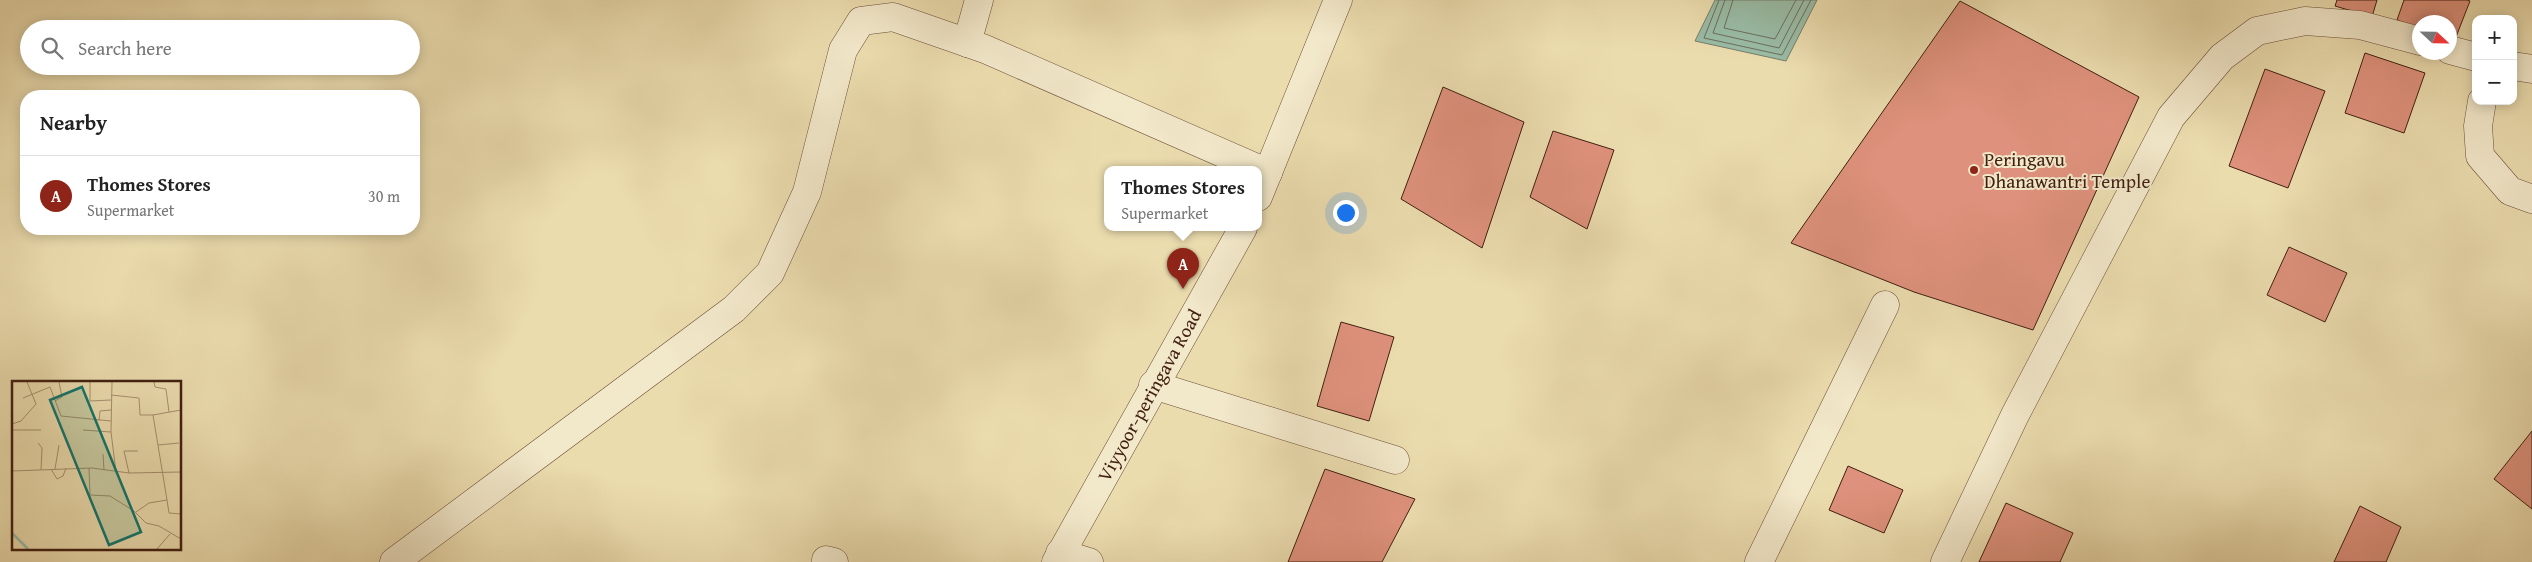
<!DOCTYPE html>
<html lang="en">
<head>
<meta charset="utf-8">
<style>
  body { margin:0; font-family:"Gentium Book Plus",serif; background:#f6f6f6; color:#222 }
  .controls { position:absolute; right:15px; top:15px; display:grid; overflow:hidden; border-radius:10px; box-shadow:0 2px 12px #0003 }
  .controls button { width:45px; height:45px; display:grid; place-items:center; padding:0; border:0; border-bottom:1px solid #e0e0e0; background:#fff; color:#222; font:25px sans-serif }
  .compass { position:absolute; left:2412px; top:15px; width:45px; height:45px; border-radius:50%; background:#fff; box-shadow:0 2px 12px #0003; rotate:112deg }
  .you { position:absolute; left:1345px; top:212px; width:18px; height:18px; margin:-12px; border:4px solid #fff; border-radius:50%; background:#1a73e8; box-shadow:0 0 0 8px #1a73e833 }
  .badge { display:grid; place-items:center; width:32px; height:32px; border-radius:50%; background:#8f2418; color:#fff; font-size:16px; font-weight:700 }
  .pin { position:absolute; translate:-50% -41px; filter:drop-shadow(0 1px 2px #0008) }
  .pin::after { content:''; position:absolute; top:26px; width:18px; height:15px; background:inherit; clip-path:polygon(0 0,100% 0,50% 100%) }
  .popup { position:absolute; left:1104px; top:166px; width:158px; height:65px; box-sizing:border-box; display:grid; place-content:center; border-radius:10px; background:#fff; filter:drop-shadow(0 1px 4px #0005); font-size:16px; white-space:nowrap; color:#767676 }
  .popup b { font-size:19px; color:#222 }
  .popup::after { content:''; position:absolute; left:50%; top:100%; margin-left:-10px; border:10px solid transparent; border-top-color:#fff }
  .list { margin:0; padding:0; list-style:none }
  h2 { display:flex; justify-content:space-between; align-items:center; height:65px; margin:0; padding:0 20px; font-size:21px }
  h2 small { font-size:16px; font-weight:400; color:#767676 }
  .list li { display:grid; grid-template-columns:32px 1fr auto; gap:15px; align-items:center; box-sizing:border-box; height:80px; padding:0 20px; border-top:1px solid #e0e0e0 }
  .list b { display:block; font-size:19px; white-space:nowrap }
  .list p { margin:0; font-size:16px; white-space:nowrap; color:#767676 }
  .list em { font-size:16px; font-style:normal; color:#767676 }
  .icon { flex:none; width:28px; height:28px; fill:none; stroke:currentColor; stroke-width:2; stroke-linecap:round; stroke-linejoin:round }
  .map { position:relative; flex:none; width:2532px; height:562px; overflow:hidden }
  .search { position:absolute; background:#fff; box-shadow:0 2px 12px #0003; left:20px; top:20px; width:400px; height:55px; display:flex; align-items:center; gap:12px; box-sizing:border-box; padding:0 18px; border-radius:28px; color:#767676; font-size:19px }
  .panel { position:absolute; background:#fff; box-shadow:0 2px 12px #0003; left:20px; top:90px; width:400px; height:145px; border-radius:20px }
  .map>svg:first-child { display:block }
</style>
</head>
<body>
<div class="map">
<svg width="2532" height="562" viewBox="0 0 2532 562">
  <rect width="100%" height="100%" fill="#ebdcae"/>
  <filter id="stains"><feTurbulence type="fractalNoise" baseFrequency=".004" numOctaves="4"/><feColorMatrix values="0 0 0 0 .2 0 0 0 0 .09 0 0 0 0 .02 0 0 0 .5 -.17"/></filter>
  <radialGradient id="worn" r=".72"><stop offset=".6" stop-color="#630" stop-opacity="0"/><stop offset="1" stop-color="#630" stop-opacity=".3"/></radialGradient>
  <polygon fill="#99bca6" stroke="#767d6a" points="1715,0 1817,0 1786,61 1695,41"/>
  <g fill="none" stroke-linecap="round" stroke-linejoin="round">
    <g stroke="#6d6e5c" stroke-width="1">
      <polyline points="1719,0 1704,38 1782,55 1811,0"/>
      <polyline points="1725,0 1713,33 1779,48 1804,0"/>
      <polyline points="1733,0 1724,28 1775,39 1796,0"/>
    </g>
  </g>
  <g fill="#de917c" stroke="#411f11">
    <polygon points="2337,0 2377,0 2372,17 2335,6"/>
    <polygon points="2404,0 2467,0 2470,1 2454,42 2450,41 2450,22 2420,22 2420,29 2397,20"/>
    <polygon points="1960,1 2139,97 2033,330 1914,292 1791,243"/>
    <polygon points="2365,53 2425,73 2404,133 2345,113"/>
    <polygon points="2265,69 2325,91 2288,188 2229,166"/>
    <polygon points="1443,87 1524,122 1482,248 1401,199"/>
    <polygon points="1553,131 1614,150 1587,229 1530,197"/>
    <polygon points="2289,247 2347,273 2325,322 2267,295"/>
    <polygon points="1341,322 1394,337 1369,421 1317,406"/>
    <polygon points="2532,431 2532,509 2494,479"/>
    <polygon points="1848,466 1903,490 1884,533 1829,510"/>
    <polygon points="1325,469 1415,499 1382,562 1288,562"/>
    <polygon points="2006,503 2073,533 2060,562 1979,562"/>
    <polygon points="2360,506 2401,527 2386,562 2334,562"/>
  </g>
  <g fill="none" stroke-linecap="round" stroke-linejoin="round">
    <g stroke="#6c4e38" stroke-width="29">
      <g id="minor">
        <polyline points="967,43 979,0"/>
        <polyline points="2450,50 2476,57"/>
        <polyline points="2513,66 2532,69"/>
        <polyline points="2482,101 2478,126 2480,156 2510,191 2532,199"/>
        <polyline points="1258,197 1338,0"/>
        <polyline points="1153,385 1395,460"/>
        <polyline points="1060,553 1089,562"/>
        <polyline points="826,560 834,562"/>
        <polyline points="394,562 734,309 770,273 807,192 843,50 861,21 893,17 985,49 1268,173"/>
        <polyline points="1056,562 1243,228"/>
        <polyline points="1759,562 1885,305"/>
        <polyline points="1945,562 2015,415 2171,117 2222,57 2257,31 2305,21 2360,25 2420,41"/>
      </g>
    </g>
    <use href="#minor" stroke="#f2e8ca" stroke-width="28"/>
  </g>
  <circle fill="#8f2418" stroke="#f2e8ca" stroke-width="2" cx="1974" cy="170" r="5"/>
  <g text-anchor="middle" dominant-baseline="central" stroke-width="4" stroke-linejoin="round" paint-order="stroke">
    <g font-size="19" fill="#411f11" stroke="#f2e8ca" text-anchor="start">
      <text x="1984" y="159">Peringavu<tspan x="1984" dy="22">Dhanawantri Temple</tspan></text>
    </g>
    <g font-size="19" fill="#411f11" stroke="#f2e8ca">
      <text transform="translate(1149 395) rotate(-61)">Viyyoor-peringava Road</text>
    </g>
  </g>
  <g transform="translate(12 381)">
    <rect width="169" height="169" fill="#ebdcae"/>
    <path fill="none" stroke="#99bca6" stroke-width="2.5" d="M0,152L16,168"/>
    <path fill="none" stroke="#a7906f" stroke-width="1" d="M78,1V20L99,19M100,1L99,51L104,91M142,1L143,6L154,8L157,31M99,14L127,17L128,34H141M11,17L38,6L49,35L99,40M43,20L50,16L47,1M87,40L88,30L99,29M0,43L9,40L24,23L15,1M0,49H29M71,49L99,51M26,62L30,67L29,89M146,64L167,62M91,73L92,89M77,87L78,114L98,115L122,130L134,142L147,145L169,158M39,88L45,98L51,95L54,87M43,88L47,64M0,90L80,87L117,92L169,91M117,92L112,70H126M155,119L141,34L169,29M124,131L137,122L155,119L157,132L169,133M145,168L158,153"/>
    <path fill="#0f766e" fill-opacity="0.15" stroke="#0f766e" stroke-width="2.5" d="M70,6L129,151L97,164L38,19Z"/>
    <rect width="169" height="169" fill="none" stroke="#411f11" stroke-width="2.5"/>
  </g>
  <rect width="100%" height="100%" filter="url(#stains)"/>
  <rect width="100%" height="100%" fill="url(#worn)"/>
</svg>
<div class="controls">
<button>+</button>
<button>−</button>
</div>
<svg class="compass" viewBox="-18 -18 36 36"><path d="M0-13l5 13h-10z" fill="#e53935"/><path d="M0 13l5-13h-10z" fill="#767676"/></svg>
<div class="you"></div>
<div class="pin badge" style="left:1183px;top:289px">A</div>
<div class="popup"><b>Thomes Stores</b>Supermarket</div>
<div class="search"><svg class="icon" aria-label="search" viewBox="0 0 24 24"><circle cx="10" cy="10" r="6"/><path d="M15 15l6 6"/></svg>Search here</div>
<section class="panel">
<h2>Nearby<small></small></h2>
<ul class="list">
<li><span class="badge">A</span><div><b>Thomes Stores</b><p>Supermarket</p></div><em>30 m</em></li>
</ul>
</section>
</div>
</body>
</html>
